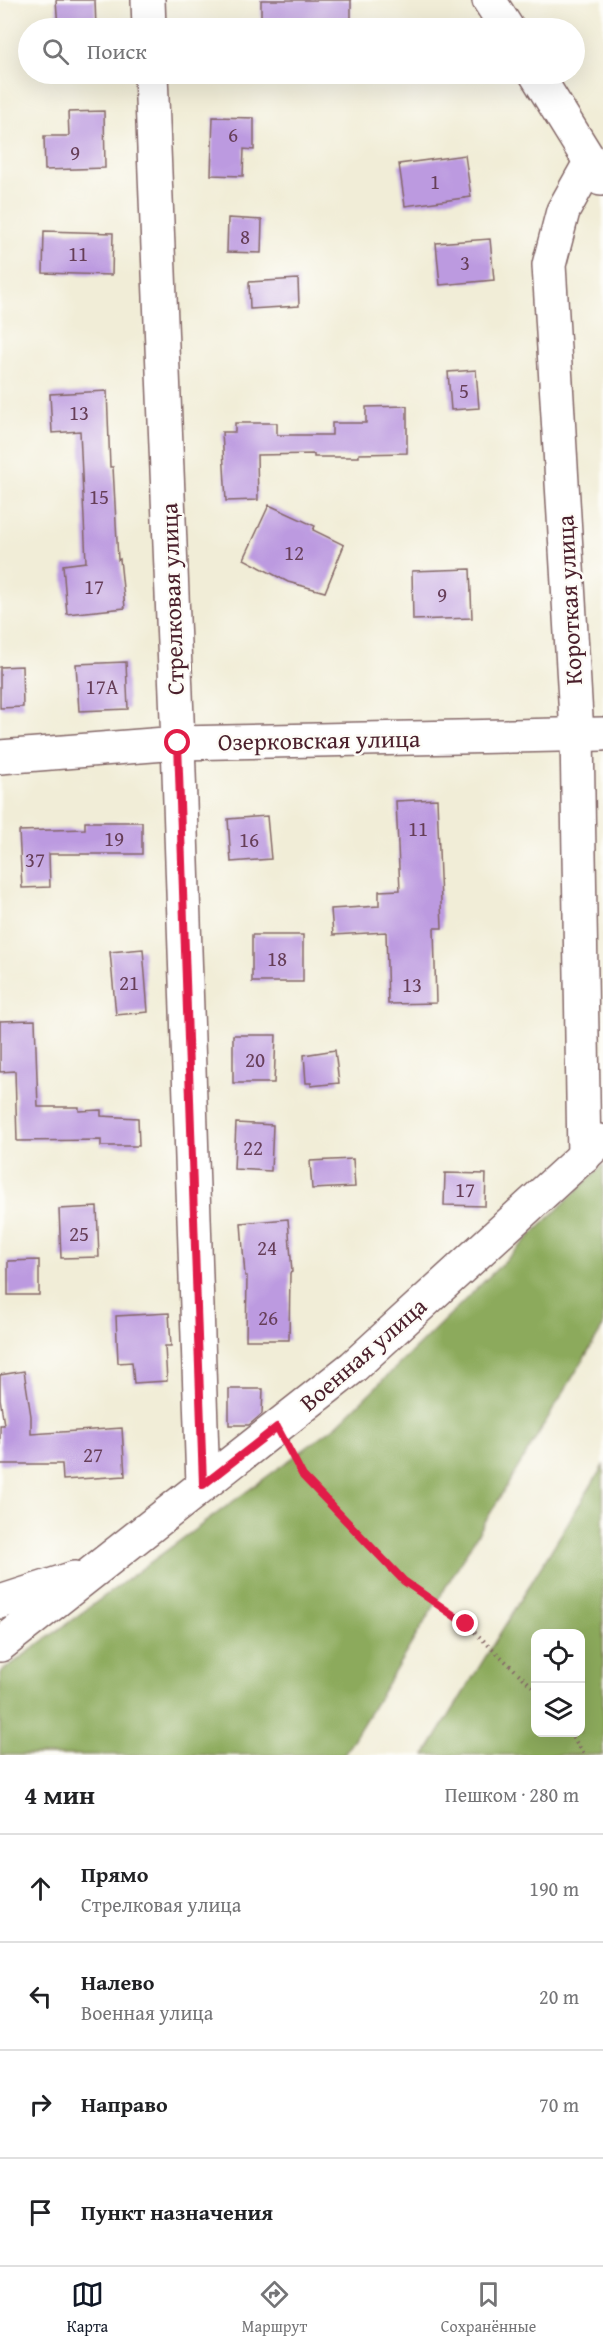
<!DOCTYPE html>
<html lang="ru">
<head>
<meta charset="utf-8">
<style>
  body { margin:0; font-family:"Gentium Book Plus",serif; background:#f2f2f2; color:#202124 }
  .controls { position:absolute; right:18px; bottom:18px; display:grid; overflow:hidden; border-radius:12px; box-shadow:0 6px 24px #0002 }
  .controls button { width:54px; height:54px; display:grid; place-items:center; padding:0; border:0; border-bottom:2px solid #e0e0e0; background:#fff; color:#202124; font:30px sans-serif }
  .stop { position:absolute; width:18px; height:18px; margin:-14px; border:4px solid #e11d48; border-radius:50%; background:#fff }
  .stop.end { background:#e11d48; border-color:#fff; box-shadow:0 2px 6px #0008 }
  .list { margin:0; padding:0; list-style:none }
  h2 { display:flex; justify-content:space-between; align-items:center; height:78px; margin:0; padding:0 24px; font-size:26px }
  h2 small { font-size:20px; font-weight:400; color:#757577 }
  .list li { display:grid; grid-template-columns:39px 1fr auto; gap:18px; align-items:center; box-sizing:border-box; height:108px; padding:0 24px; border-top:2px solid #e0e0e0 }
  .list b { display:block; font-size:22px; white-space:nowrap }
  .list p { margin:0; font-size:20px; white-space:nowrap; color:#757577 }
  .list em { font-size:20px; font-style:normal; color:#757577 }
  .icon { flex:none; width:33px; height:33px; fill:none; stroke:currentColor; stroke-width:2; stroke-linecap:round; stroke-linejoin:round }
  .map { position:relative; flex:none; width:603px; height:1755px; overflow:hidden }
  .search { position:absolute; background:#fff; box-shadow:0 6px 24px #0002; left:18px; right:18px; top:18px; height:66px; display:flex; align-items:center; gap:15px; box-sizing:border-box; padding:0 21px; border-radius:33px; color:#757577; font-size:22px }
  .sheet { height:510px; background:#fff }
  nav { display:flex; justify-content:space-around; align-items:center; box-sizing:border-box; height:84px; border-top:2px solid #e0e0e0; background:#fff; font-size:16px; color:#757577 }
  nav a { display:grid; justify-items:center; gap:3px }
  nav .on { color:#111827 }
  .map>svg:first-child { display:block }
</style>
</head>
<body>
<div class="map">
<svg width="603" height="1755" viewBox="0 0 603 1755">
  <rect width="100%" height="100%" fill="#fdfcf7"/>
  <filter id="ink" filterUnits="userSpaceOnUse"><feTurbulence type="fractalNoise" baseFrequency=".0167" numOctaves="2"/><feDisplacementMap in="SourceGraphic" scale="12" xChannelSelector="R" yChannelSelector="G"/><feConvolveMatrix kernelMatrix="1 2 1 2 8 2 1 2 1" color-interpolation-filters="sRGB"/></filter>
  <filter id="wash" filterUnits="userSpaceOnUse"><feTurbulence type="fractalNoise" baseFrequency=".008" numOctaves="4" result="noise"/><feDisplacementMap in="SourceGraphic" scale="24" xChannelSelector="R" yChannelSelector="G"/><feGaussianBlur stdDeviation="1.35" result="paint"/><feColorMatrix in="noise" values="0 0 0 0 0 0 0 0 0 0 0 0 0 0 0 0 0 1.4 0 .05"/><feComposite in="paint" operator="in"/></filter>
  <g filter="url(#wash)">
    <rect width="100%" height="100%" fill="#f1edd7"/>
    <g fill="#8caa5c" stroke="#6b6444" stroke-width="1.5" fill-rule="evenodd">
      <polygon points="603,1165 603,1327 344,1755 0,1755 0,1673 337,1425"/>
      <path d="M603,1466V1755H425ZM536,1634H580V1732H536Z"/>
    </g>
    <g id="blocks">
      <g fill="#bc9ae0">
        <polygon points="56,0 95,0 96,28 58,28"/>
        <rect x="261" y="0" width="90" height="28"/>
        <polygon points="104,111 105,168 45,170 44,136 69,136 68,112"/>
        <polygon points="213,117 254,118 254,150 244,149 243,176 211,175"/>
        <polygon points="465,155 471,197 405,206 399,164"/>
        <polygon points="228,218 262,220 261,253 227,252"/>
        <polygon points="44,231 113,233 112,275 43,273"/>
        <polygon points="490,239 494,280 440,285 436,243"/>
        <polygon points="298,279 299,306 250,309 249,282"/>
        <polygon points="476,370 479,408 451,410 448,372"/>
        <polygon points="107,391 110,467 113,467 118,560 120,559 125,608 67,614 63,565 86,562 80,431 52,433 50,394"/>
        <polygon points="407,406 407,453 359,454 359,457 314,457 314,454 257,455 258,500 226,501 222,432 235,432 235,423 277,423 277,435 332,435 332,423 366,423 366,407"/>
        <polygon points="269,505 315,526 313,530 344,545 325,592 288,582 244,559"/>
        <polygon points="470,569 472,618 413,620 412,571"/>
        <polygon points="126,662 128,709 79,711 76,664"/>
        <polygon points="22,666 23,707 0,708 0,667"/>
        <polygon points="437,799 442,928 434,928 436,1003 388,1004 386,932 333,935 331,909 379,906 379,891 400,890 396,801"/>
        <polygon points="267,816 271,859 231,862 228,819"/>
        <polygon points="85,822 142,822 142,854 49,854 50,887 22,888 19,831 85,829"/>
        <rect x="252" y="935" width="51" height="47"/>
        <polygon points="143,949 148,1012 116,1015 110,952"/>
        <polygon points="35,1020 38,1107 79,1107 79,1111 101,1110 101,1116 138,1118 139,1146 101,1146 101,1140 17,1141 15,1071 0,1072 0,1021"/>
        <polygon points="233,1035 276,1035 274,1083 233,1083"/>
        <polygon points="335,1050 339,1083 311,1086 311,1083 306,1083 304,1055"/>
        <polygon points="236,1123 273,1125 271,1171 234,1169"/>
        <polygon points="353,1159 355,1187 312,1189 310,1161"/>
        <polygon points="445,1173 486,1174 485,1206 444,1205"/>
        <polygon points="97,1207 99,1257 61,1258 59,1209"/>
        <polygon points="288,1219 292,1272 290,1273 289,1340 246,1340 247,1276 245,1276 241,1223"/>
        <polygon points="39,1260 39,1295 8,1295 8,1261"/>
        <polygon points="169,1313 171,1346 165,1346 167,1381 134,1383 132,1362 118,1363 116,1316"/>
        <polygon points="24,1371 31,1416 31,1434 122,1428 125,1476 63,1480 62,1464 0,1464 0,1425 4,1425 0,1398 0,1375"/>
        <polygon points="229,1389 263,1389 262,1414 249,1425 229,1425"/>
      </g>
    </g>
  </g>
  <g filter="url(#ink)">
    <use href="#blocks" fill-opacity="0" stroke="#846767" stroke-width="1.5"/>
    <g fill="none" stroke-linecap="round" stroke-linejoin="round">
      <g stroke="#846767" stroke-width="36">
        <g id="minor">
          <polyline points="148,0 149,28"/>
          <polyline points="489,0 507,28"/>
          <polyline points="151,74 178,743 203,1485"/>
          <polyline points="536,74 601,179"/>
          <polyline points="0,757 178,743 603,734"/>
          <polyline points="584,1157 577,734 549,265 563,211 591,161"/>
          <polyline points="0,1602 74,1578"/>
          <polyline points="0,1645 353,1367 600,1141"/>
        </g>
      </g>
      <g stroke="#846767" stroke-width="4" stroke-dasharray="1.5 4.5" stroke-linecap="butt">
        <polyline points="291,1454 303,1476 404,1581 466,1624 536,1690"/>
        <polyline points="569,1732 585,1755"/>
      </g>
      <use href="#minor" stroke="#fff" stroke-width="33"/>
    </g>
  </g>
  <g fill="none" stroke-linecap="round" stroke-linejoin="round" filter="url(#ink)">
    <polyline stroke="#e11d48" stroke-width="8" points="178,743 203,1485 277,1427 303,1476 404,1581 466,1624"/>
  </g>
  <g text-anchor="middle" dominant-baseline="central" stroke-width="5" stroke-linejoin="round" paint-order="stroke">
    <g font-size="21" fill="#663e58">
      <text x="233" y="134">6</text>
      <text x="75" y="152">9</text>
      <text x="435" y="181">1</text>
      <text x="245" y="236">8</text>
      <text x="78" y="253">11</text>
      <text x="465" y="262">3</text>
      <text x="464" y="390">5</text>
      <text x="79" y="412">13</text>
      <text x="99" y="496">15</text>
      <text x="294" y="552">12</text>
      <text x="94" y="586">17</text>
      <text x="442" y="594">9</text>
      <text x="102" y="686">17А</text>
      <text x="418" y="828">11</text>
      <text x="114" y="838">19</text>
      <text x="249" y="839">16</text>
      <text x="35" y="859">37</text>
      <text x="277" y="958">18</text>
      <text x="129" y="982">21</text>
      <text x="412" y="984">13</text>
      <text x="255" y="1059">20</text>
      <text x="253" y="1147">22</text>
      <text x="465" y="1189">17</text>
      <text x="79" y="1233">25</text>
      <text x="267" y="1247">24</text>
      <text x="268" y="1317">26</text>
      <text x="93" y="1454">27</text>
    </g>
    <g font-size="24" fill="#4a1f2b" stroke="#fdfcf7">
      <text transform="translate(172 599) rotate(-92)">Стрелковая улица</text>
      <text transform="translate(569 600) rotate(-93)">Короткая улица</text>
      <text transform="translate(319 740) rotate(-1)">Озерковская улица</text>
      <text transform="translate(363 1354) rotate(-41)">Военная улица</text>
    </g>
  </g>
</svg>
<div class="controls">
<button><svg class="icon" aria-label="locate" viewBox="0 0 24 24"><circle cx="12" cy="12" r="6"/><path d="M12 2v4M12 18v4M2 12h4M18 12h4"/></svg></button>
<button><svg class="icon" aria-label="layers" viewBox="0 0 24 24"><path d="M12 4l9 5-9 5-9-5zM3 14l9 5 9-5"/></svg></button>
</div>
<div class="stop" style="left:178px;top:743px"></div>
<div class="stop end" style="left:466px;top:1624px"></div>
<div class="search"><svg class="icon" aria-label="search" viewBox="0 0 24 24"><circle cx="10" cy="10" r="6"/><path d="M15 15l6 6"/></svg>Поиск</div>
</div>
<section class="sheet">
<h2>4 мин<small>Пешком · 280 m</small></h2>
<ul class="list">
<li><svg class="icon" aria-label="ahead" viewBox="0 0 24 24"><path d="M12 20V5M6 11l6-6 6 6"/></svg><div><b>Прямо</b><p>Стрелковая улица</p></div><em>190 m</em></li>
<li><svg class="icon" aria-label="left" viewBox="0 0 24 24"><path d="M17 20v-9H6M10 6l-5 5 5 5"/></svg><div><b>Налево</b><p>Военная улица</p></div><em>20 m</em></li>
<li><svg class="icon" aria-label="right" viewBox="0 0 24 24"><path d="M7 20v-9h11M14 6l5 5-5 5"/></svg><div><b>Направо</b></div><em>70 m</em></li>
<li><svg class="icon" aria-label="arrive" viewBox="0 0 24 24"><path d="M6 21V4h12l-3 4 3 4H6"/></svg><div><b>Пункт назначения</b></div></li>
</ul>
</section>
<nav>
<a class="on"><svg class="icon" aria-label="map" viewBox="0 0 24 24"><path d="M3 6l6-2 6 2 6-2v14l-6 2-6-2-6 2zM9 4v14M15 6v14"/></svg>Карта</a>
<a><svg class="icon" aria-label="directions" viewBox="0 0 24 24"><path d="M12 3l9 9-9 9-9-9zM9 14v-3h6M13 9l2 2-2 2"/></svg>Маршрут</a>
<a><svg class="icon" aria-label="saved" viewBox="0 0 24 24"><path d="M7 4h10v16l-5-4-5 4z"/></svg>Сохранённые</a>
</nav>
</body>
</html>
